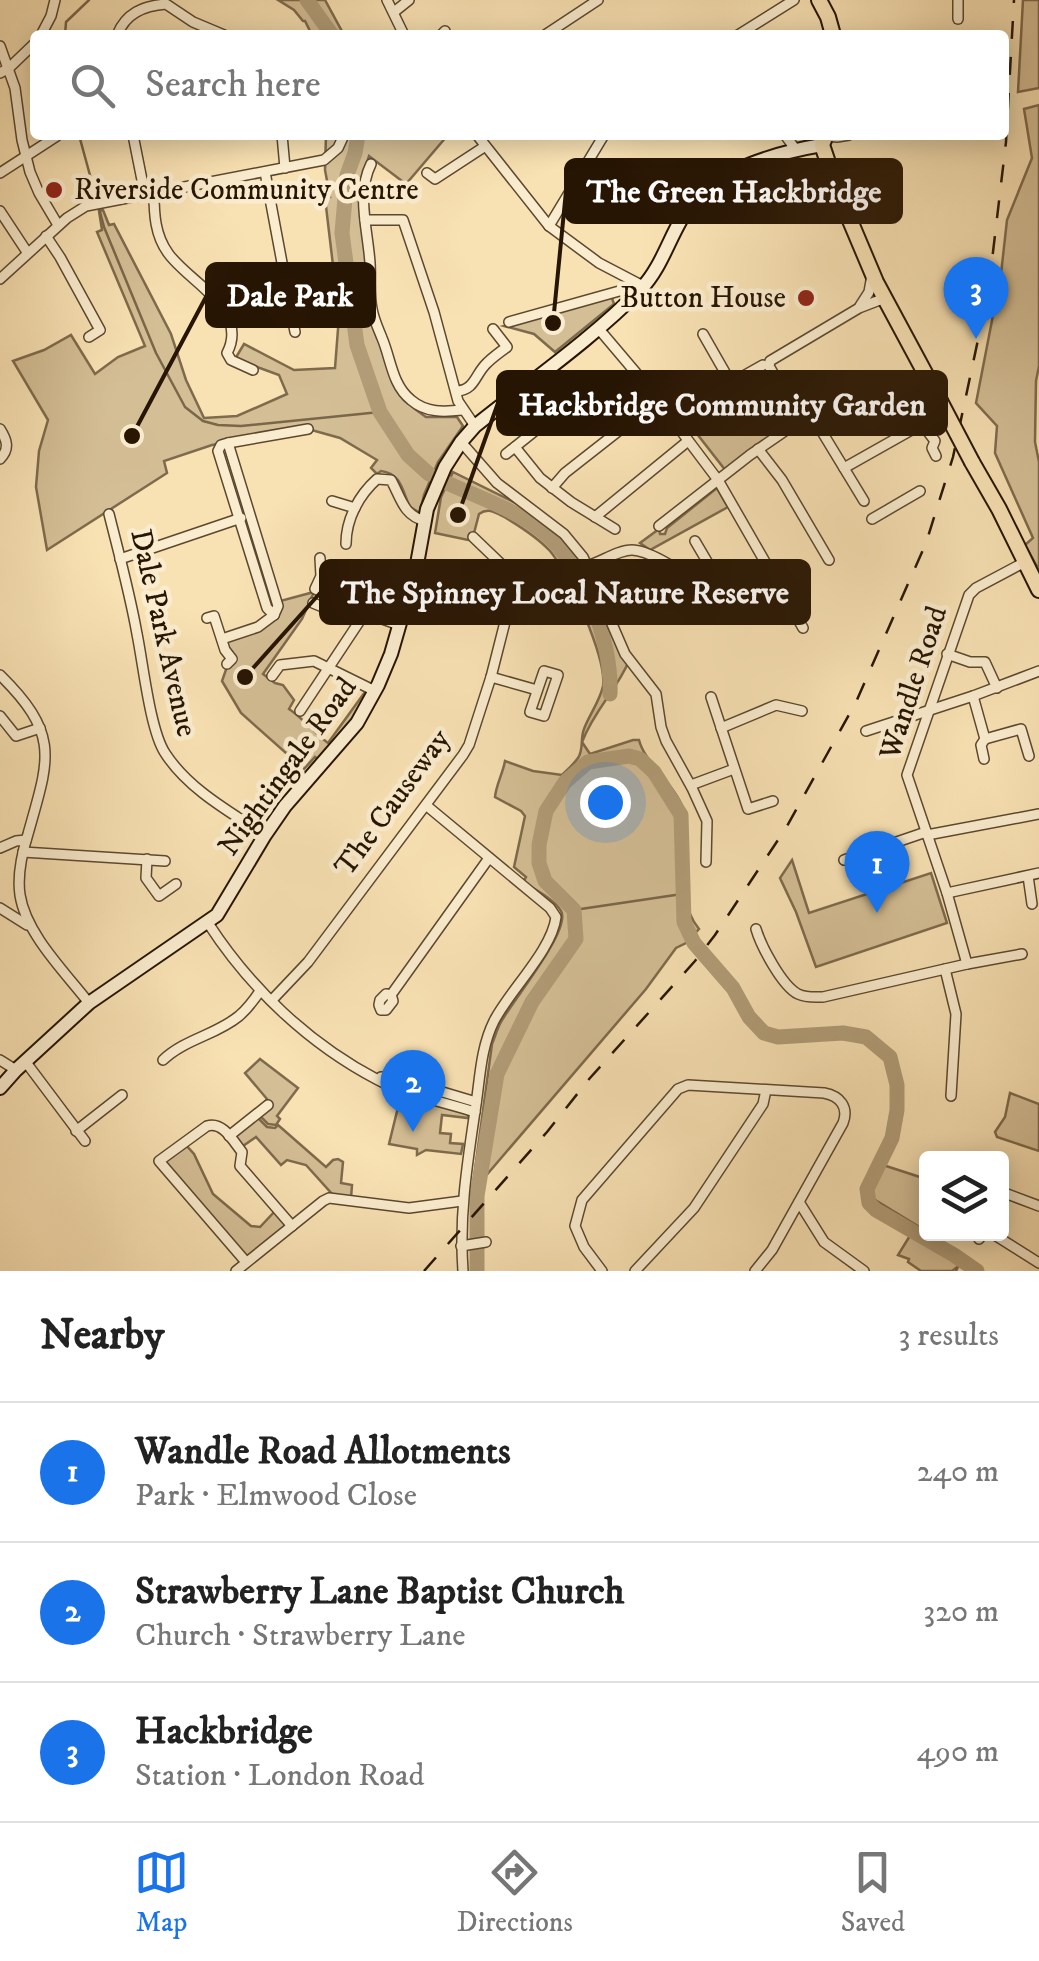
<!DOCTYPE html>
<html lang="en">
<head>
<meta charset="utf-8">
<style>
  body { margin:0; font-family:"IM FELL DW Pica",serif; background:#f6f6f6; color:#222 }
  .controls { position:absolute; right:30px; bottom:30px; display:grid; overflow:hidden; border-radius:10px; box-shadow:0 5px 25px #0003 }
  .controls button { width:90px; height:90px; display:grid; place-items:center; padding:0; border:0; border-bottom:2px solid #e0e0e0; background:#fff; color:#222; font:50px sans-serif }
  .you { position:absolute; left:605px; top:802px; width:35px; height:35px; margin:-25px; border:8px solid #fff; border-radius:50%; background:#1a73e8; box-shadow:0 0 0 15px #1a73e833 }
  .badge { display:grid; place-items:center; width:65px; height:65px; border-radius:50%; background:#1a73e8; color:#fff; font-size:32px; font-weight:700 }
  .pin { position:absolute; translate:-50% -82px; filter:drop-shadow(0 2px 5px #0008) }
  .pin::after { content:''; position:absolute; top:52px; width:35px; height:30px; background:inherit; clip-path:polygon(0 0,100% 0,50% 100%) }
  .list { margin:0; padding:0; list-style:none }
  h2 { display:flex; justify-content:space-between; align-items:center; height:130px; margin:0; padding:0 40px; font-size:42px }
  h2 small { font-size:32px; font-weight:400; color:#767676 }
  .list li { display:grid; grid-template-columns:65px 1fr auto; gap:30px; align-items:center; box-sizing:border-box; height:140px; padding:0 40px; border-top:2px solid #e0e0e0 }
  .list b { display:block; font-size:38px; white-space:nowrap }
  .list p { margin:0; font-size:32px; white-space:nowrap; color:#767676 }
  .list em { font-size:32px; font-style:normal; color:#767676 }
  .icon { flex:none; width:55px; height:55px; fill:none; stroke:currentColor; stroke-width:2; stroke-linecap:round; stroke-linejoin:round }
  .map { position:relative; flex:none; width:1039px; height:1271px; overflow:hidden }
  .search { position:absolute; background:#fff; box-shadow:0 5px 25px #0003; left:30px; right:30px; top:30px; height:110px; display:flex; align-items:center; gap:25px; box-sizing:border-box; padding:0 35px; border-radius:10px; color:#767676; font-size:38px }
  .sheet { height:550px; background:#fff }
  nav { display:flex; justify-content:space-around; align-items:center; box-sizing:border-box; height:140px; border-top:2px solid #e0e0e0; background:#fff; font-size:28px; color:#767676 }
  nav a { display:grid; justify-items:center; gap:5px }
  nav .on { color:#1a73e8 }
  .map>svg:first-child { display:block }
</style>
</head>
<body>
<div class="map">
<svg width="1039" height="1271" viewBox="0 0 1039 1271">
  <rect width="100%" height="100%" fill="#f8e1b3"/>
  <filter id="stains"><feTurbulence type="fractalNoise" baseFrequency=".002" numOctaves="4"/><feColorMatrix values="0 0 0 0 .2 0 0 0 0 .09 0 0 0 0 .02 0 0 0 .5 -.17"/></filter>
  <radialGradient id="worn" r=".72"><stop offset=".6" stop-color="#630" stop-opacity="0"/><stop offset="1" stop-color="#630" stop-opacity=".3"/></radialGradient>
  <g fill="#d4be95" stroke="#7e6a4c" stroke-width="2.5">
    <polygon points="278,0 325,0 344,35 312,35 305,21 303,21 294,10"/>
    <polygon points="1023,0 1039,0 1039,88 1018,92"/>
    <polygon points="1039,105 1039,366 1036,381 1035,442 1039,462 1039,570 1025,545 1033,538 995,453 997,426 976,403 1001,274 1007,220 1032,158 1024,109"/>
    <path d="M326,135L447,136L406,184L369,156L362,179L368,297L397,388L415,409L426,417H457L463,426L438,462L424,495L420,513L410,507C402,491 402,474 381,471L377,474L371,468L377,460L340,438L308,429L212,445L164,461L167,473L47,550L36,487L39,451L48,420L13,361L44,350L71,335L95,374L118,357L145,346L97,232L102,230L99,211L103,210L109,225L114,224L171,334L186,380L204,418L237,416L287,394L279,375L235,359L244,344L294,370L335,368L339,316L325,198L330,197L325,170Z"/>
    <polygon points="611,295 614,304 555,352 534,334 504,326"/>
    <polygon points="763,377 791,423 726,471 687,421"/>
    <path d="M453,472L540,515L583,557L629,661C616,691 595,709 582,742L590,754L633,740H639C645,764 676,784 685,813C687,821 686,829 686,837C685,869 677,902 699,929L686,943L676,948L646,989L472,1192L492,1044C495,1037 497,1029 501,1022C511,1003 572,929 561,911C554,899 535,890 523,882L526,877L514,867L525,816L521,811L495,797C496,785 503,773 505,761L533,771L562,775C567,770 574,764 578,758C584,749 580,739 584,729C589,715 600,701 603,686C607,659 568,572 550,551C538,538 521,527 506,518C496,513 489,507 479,514L473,537L468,540L435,533L441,497Z"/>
    <polygon points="717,488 728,507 650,550 640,543 659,529 660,534 665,534 667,528"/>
    <path d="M314,592L302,619L263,674L275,683L283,685L294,700L289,709C304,719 313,732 328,743L365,692L366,695L360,710L318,759L315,757L304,769L241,713L222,681L228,664L224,640L259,629L280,601Z"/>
    <polygon points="792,860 809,913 931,873 947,923 816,967 796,912 780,878"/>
    <polygon points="260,1059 298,1088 277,1116 280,1119 276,1125 268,1124 258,1114 268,1106 265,1102 267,1099 245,1073"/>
    <polygon points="402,1091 469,1112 468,1118 442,1115 440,1133 451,1134 450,1143 463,1144 461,1154 426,1150 417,1155 417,1149 389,1144"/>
    <polygon points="1010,1093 1039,1104 1039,1151 997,1137 995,1132 1005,1117"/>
    <polygon points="256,1116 267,1127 275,1128 278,1125 326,1167 333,1160 338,1159 343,1162 341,1183 352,1185 351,1198 334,1196 306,1165 287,1160 281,1165 256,1137 240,1148 231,1136"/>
    <polygon points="185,1144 194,1154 213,1194 251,1226 260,1227 276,1210 290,1226 246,1260 161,1161"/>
    <polygon points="883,1165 926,1179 926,1231 872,1198 871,1188"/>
    <polygon points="911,1234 960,1265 952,1271 921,1271 908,1262 909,1259 898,1255"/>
  </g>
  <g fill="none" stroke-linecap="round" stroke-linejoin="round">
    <g stroke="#7a6649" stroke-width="2.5">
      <polyline points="65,35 66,22 89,0"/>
      <polyline points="79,135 97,201"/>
      <polyline points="99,208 104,227 156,353 185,407 203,421 218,425 241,426 380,412"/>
      <polyline points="574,910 682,894"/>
      <polyline points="956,1271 961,1261"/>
    </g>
    <g stroke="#b19c77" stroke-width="15">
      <polyline points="307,0 332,35"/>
      <polyline points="358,135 355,153 347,175 342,233 357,345 380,412 408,455 429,474"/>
      <path d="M445,482C477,497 515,509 543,532C584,565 612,643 610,694"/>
      <polyline points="477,1271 477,1196 497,1074 532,1002 576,939 574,910 545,881 539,863 539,845 546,811 565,782 588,762 629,756 640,759 654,772 681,815 684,922 694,943 733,988 749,1017 764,1033 778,1037 843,1033 866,1037 890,1057 897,1085 897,1110 892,1138 867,1189 869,1203 876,1210 954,1255 977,1271"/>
    </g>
    <g stroke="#5b482f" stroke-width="12">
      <g id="street">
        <polyline points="387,0 404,35"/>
        <polyline points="394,12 409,0"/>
        <polyline points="958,19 958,0"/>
        <polyline points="41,35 51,16 55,0"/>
        <path d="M117,35C126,13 143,6 166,4L193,22L224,35"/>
        <polyline points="441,35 445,31"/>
        <polyline points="545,35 598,0"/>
        <polyline points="738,35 794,0"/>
        <polyline points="0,46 15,88 22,140 30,172 39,193 58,225"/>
        <polyline points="0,73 9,68 35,43"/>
        <polyline points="133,135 145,195"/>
        <polyline points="282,135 285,168"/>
        <polyline points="477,135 549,226 599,263 643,286"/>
        <polyline points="785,135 796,150"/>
        <polyline points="825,136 837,137 849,135"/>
        <path d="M371,164C356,194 368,231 370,263C371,278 369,294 372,309C374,320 378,328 382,338C391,359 392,385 411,400C426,413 444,412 462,410"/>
        <polyline points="265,172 295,332"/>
        <polyline points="0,173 57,136"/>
        <polyline points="427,173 435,179 484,147"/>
        <path d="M154,193C154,214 155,235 168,253C187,281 250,309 227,353L231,360L253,370"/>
        <polyline points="0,211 27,252"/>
        <polyline points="365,220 403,220 434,312 458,401 475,426"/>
        <polyline points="549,226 604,135"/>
        <polyline points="46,236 60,257 100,330 89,337"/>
        <polyline points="0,279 67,218 86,206 324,160 338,148 344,135"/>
        <polyline points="860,306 869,292 872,275"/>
        <polyline points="509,322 630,288 635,283"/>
        <polyline points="598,328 648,387 718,480 803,628"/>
        <polyline points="703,334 731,383"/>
        <path d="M457,391C475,390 475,374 487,363C493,357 500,352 507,347L493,329"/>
        <polyline points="533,411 544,424"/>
        <polyline points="671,417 763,365"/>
        <path d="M0,429C7,440 10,449 0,459"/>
        <polyline points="461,442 497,483 564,534 583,557 625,654 656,694 661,727 666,741 692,788 707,821 706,862"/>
        <polyline points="228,443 278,606 274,615"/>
        <polyline points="515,447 540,478 571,502 615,529"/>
        <polyline points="758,449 782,480 829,560"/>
        <polyline points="506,454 586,390 576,377"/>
        <polyline points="844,468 922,424 935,441 932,448 936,456"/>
        <polyline points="552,488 565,473 658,400"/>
        <polyline points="332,501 355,508"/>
        <polyline points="864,501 816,422 799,418 769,366 770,361 859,308 885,298"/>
        <path d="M109,514C119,554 130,594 137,634C143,663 150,730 165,753C188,789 230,812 265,835"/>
        <polyline points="595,517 688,441"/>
        <polyline points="872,519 920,491"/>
        <polyline points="659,526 750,455 795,424 799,418"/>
        <polyline points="473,537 524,586 517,607 508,610"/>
        <polyline points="695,541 732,604 739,611 782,588"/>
        <path d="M346,544C346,519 359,495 377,479L391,480C401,498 403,515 425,521"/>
        <polyline points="320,558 321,576 315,589 369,614 399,625"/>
        <polyline points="120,559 241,518"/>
        <path d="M587,566C601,562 618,550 632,550C647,550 679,569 690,579"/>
        <polyline points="274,615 267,608 218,451 221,445 228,443 308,429"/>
        <polyline points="207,618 214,616 225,650 232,659 227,664"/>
        <polyline points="222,639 258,627 274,615"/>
        <polyline points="947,654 970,662 985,662 997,688"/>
        <polygon points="544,671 558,675 544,716 530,712"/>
        <path d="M0,675C61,735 49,759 28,834C22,853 17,875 20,895C26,934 65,972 89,1003"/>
        <polyline points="272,676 280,665 314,661 375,691"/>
        <polyline points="491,677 537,690"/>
        <polyline points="973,696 985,739 981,745 984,759"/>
        <polyline points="711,697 748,809 773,801"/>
        <polyline points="300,711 359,622 313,603"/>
        <polyline points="0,716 16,736 40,728"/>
        <polyline points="721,728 776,705 802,711"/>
        <polyline points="866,731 973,696 1039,671"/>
        <polyline points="985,739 1021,729 1029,756"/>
        <polyline points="691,785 734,769"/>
        <path d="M427,806L550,908L556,917C552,950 510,990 494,1021C480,1049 480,1081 475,1111C467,1165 459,1216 463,1271"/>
        <polyline points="927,835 1039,814"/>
        <polyline points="0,848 16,841 26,840"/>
        <polyline points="23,852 165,861"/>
        <polyline points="147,859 146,878 159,896 176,884"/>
        <polyline points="844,860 926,832"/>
        <polyline points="1028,876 1032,904"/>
        <polyline points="947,893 1039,873"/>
        <polyline points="0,908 27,925"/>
        <path d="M208,923C250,988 309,1044 378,1080C404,1094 447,1103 475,1112"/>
        <path d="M756,929C761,946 782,986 798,994C806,998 814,997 823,997L967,964L1022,954"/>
        <polyline points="967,964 947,893 907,775 969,595 976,588 1025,562"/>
        <polyline points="945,969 956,1014 951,1096"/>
        <polyline points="391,995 386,994 380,1000 379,1005 381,1010 386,1010 393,1001 391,995 489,858"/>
        <polyline points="272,1000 308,962 463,755 469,745 491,677 508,610 502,601 512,574"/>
        <polyline points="0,1060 16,1070"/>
        <path d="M163,1060C185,1039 216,1035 239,1016C247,1009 254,1000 260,991"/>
        <polyline points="25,1061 85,1141"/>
        <polyline points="381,1077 409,1082 476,1102"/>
        <polyline points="76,1131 122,1095"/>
        <polyline points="229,1136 268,1105"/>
        <polyline points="1002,1192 1039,1206"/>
        <polyline points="799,1202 824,1242 864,1271"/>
        <polyline points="993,1234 1039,1263"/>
        <polyline points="979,1239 983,1234"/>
        <polyline points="461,1246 486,1242"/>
        <path d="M246,1262L159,1161L207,1126C223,1121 233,1141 242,1152L240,1166L292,1226"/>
        <polyline points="236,1271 323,1201 329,1198 409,1208 462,1201"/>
        <path d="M602,1271L584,1247L575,1226L582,1200L678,1089L688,1085L824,1093C840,1096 849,1107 843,1123L772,1250L755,1271"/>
        <polyline points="635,1271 694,1208 763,1104 766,1090"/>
      </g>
    </g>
    <g stroke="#271503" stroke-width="16">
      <path id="secondary" d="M0,1088L16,1070L89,1003L217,915L265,835L285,806L357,723L378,685L391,654L417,564L427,509L445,467L461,442L475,426C531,381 591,340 641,289C664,265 671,230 691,204C718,169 780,152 822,145"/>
    </g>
    <g stroke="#271503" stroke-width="18">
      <g id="primary">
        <polyline points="819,0 828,17 833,35"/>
        <polyline points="826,135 822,145 838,192 876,282 940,401"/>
        <polyline points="972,462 999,509 1039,590"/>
      </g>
    </g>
    <use href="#street" stroke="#faecce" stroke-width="9"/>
    <use href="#secondary" stroke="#faecce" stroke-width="12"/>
    <use href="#primary" stroke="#f8e1b3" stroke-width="14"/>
    <polyline stroke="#271503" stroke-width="2.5" stroke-dasharray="18 18" stroke-linecap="butt" points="424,1271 547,1132 590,1078 695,961 715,935 786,828 856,702 926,543 953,457 982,321 993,252 1006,142 1014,0"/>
    <g stroke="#271503" stroke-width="18" stroke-linecap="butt">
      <polyline id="primary-bridge" points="940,401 972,462"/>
    </g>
    <use href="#primary-bridge" stroke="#f8e1b3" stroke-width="14"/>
  </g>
  <g fill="#8f2418" stroke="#faecce" stroke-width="4">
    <circle cx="54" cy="190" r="10"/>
    <circle cx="806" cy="298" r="10"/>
  </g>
  <g text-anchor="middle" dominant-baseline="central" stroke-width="9" stroke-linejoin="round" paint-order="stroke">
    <g font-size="30" fill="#271503" stroke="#faecce" text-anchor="start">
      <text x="74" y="190">Riverside Community Centre</text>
      <text x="786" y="298" text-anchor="end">Button House</text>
    </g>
    <g font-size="30" fill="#271503" stroke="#faecce">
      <text transform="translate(163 633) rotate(77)">Dale Park Avenue</text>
      <text transform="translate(914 683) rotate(-72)">Wandle Road</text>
      <text transform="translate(288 767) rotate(-54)">Nightingale Road</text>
      <text transform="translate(393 803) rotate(-54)">The Causeway</text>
    </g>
  </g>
  <path fill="none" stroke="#271503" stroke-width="4" d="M553 323L566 191M132 436L207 295M458 515L498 403M245 677L321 592"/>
  <g fill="#271503" stroke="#faecce" stroke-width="4">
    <circle cx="553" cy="323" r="10"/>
    <circle cx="132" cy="436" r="10"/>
    <circle cx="458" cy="515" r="10"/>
    <circle cx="245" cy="677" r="10"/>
  </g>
  <g fill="#271503" stroke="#271503" stroke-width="4">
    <rect x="566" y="160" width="335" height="62" rx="10"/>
    <rect x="207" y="264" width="167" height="62" rx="10"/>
    <rect x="498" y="372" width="448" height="62" rx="10"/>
    <rect x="321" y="561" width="488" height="62" rx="10"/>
  </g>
  <g font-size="32" text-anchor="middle" font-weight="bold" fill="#fff">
    <text x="734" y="202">The Green Hackbridge</text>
    <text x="290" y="306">Dale Park</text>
    <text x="722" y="415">Hackbridge Community Garden</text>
    <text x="565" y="603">The Spinney Local Nature Reserve</text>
  </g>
  <rect width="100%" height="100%" filter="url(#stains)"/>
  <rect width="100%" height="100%" fill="url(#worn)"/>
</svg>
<div class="controls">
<button><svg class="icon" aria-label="layers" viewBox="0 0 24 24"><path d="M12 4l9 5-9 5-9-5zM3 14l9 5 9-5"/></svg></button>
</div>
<div class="you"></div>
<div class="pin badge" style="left:877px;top:913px">1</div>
<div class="pin badge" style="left:413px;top:1132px">2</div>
<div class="pin badge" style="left:976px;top:339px">3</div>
<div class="search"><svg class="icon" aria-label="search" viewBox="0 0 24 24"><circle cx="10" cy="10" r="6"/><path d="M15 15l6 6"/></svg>Search here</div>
</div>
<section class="sheet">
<h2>Nearby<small>3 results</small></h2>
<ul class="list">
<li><span class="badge">1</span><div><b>Wandle Road Allotments</b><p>Park · Elmwood Close</p></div><em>240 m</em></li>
<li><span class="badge">2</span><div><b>Strawberry Lane Baptist Church</b><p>Church · Strawberry Lane</p></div><em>320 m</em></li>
<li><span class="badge">3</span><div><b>Hackbridge</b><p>Station · London Road</p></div><em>490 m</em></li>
</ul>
</section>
<nav>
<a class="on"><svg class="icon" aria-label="map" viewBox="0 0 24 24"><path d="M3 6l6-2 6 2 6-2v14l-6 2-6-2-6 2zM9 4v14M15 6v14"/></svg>Map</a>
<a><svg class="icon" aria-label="directions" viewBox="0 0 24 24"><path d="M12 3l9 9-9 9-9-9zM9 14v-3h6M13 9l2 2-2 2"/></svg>Directions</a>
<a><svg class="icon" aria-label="saved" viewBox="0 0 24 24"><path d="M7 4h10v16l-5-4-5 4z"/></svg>Saved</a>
</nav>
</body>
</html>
